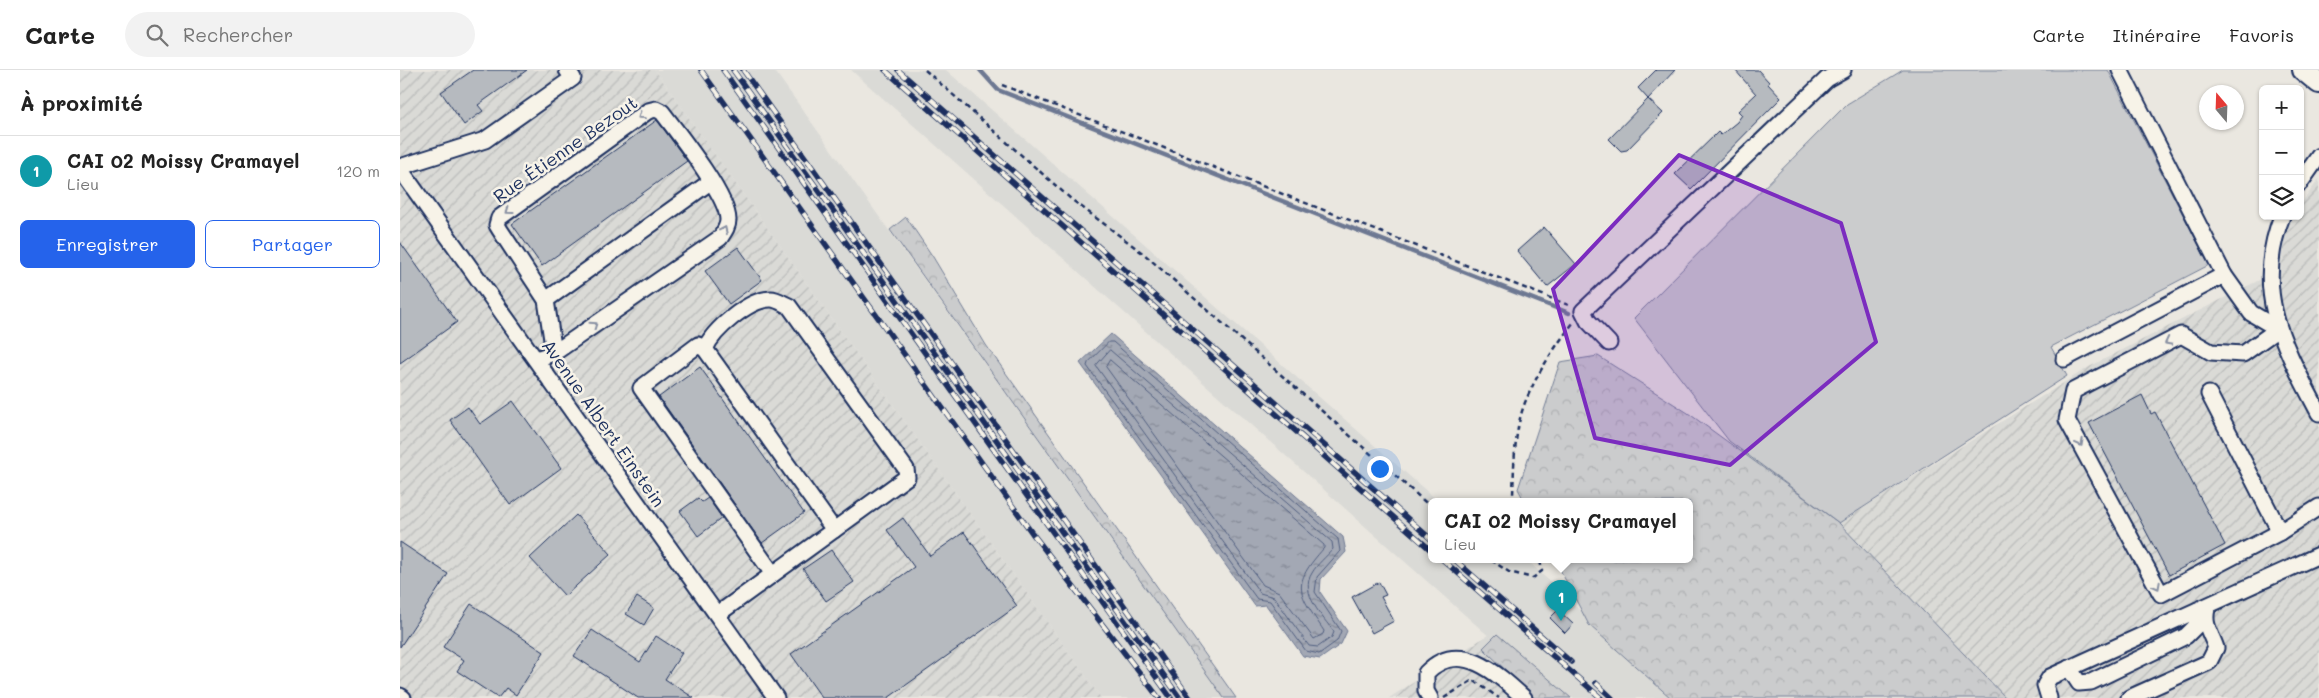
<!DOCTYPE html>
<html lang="fr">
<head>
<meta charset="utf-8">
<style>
  body { margin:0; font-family:Mali,sans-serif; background:#f2f2f2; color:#222 }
  .controls { position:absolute; right:15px; top:15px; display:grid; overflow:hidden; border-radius:8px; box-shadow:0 1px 4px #0004 }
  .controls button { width:45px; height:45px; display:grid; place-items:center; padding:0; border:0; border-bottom:1px solid #e0e0e0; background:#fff; color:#222; font:25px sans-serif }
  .compass { position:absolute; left:1799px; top:15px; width:45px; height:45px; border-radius:50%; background:#fff; box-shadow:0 1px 4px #0004; rotate:341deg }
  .you { position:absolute; left:979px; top:398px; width:18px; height:18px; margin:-12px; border:4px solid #fff; border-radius:50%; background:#1a73e8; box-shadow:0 0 0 8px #1a73e833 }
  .badge { display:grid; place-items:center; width:32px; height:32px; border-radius:50%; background:#2563eb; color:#fff; font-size:16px; font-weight:700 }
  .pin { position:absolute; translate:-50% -41px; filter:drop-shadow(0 1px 2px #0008) }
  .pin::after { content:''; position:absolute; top:26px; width:18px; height:15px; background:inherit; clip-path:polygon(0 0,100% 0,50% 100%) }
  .popup { position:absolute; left:1028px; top:428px; width:265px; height:65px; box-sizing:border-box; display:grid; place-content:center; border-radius:8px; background:#fff; filter:drop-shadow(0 1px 4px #0005); font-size:16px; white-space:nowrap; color:#767676 }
  .popup b { font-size:19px; color:#222 }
  .popup::after { content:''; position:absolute; left:50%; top:100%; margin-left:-10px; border:10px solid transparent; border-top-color:#fff }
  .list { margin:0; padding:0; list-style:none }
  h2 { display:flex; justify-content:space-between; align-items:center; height:65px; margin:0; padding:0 20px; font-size:21px }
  h2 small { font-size:16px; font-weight:400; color:#767676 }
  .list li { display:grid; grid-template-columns:32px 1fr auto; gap:15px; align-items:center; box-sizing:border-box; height:70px; padding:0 20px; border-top:1px solid #e0e0e0 }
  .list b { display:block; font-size:19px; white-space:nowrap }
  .list p { margin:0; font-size:16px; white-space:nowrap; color:#767676 }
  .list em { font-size:16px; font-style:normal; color:#767676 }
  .actions { display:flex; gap:10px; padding:15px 20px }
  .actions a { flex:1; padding:11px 0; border:1px solid #2563eb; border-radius:8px; text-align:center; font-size:18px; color:#2563eb }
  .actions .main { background:#2563eb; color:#fff }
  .icon { flex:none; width:28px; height:28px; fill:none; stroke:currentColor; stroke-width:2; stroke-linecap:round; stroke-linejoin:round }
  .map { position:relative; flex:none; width:1919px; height:628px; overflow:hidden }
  header { display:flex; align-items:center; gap:30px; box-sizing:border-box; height:70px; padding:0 25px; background:#fff; border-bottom:1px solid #e0e0e0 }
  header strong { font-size:24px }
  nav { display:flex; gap:28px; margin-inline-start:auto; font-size:18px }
  .search { width:350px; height:45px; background:#f2f2f2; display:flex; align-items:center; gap:12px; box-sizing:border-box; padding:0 18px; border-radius:28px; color:#767676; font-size:19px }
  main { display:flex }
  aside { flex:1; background:#fff }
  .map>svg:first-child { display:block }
</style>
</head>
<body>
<header>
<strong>Carte</strong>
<div class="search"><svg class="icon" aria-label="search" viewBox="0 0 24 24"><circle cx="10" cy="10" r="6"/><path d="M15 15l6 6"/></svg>Rechercher</div>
<nav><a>Carte</a><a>Itinéraire</a><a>Favoris</a></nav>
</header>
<main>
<aside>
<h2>À proximité<small></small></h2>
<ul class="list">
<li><span class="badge" style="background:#0f9aa8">1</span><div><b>CAI 02 Moissy Cramayel</b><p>Lieu</p></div><em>120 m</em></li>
</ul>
<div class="actions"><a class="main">Enregistrer</a><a>Partager</a></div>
</aside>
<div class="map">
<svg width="1919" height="628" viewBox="0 0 1919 628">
  <defs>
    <pattern id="industrial-furrows" width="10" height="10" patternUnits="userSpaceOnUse" patternTransform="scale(1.25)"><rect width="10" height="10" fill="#dadad6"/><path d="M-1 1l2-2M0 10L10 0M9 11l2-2" fill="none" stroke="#babbba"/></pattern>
    <pattern id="forest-crowns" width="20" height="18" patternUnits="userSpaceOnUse" patternTransform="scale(1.25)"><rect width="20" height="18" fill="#cbcccd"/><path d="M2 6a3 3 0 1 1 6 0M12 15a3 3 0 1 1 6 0" fill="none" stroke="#aeb0b2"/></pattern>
    <pattern id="water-ripples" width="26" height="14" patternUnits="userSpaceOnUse" patternTransform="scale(1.25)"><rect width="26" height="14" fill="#a3a8b4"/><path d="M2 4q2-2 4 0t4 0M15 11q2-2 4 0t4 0" fill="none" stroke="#848996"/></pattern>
  </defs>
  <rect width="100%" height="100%" fill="#eae7e0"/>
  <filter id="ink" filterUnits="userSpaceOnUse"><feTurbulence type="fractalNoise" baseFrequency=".02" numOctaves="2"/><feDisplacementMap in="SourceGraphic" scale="10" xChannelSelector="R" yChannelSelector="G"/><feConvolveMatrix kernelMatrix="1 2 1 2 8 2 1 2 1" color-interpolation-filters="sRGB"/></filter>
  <g filter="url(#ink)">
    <g fill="#dadad6">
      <polygon points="255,0 374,0 824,628 701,628"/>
      <polygon points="451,0 546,0 1039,432 1032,432 1032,490 1127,490 1182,542 1189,555 1271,628 1171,628 1097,565 1092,569"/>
    </g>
    <g fill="url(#industrial-furrows)">
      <polygon points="0,0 255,0 701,628 0,628"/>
      <polygon points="1919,109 1919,628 1606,628 1439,453 1689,297 1881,199 1884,165 1893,146 1900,146 1900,135"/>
      <polygon points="1088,565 1160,628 989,628"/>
    </g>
    <g fill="url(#forest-crowns)" stroke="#737e96">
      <polygon points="506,147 533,187 586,275 836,628 824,628 490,160"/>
      <polygon points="1198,286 1288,343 1439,453 1606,628 1271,628 1189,555 1155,490 1290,490 1290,432 1125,432 1118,419 1160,292"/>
      <polygon points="1097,564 1171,628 1134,628 1083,578"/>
    </g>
    <polygon fill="#cbcccd" stroke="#737e96" points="1503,0 1708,0 1809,195 1651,277 1667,306 1439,453 1329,371 1234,248 1447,34"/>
    <polygon fill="url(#water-ripples)" stroke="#6d7892" points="711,264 943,467 946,482 921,509 920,522 947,561 941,574 920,589 903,586 866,535 855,536 680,293"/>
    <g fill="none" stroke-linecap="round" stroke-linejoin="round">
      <g stroke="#515f80" stroke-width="1">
        <polygon points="709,272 713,272 938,469 940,481 917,507 915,522 941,561 937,571 919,584 906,581 870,531 857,529 687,296 688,293"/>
        <path d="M710,280L932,472L933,479C926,487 917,494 912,503C899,523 923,547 934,562L932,567L918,577L909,576L874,527L860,523L696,296Z"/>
        <path d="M710,290L924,475V478C890,516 898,522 924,561L923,564L914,569L879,522L863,515L706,297Z"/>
      </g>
      <polyline stroke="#6d7892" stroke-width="4.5" points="580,0 598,20 1169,243"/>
    </g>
    <g fill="#b6babf" stroke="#1b2f5e">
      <polygon points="73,0 127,0 78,35 83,41 64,55 41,22"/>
      <polygon points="1256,0 1275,0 1248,29 1238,18"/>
      <polygon points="1335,0 1358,0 1369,12 1368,14 1381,28 1291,119 1275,104 1318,62 1321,65 1337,52 1342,45 1338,41 1356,24"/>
      <polygon points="1248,29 1263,43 1227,80 1221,81 1209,69"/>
      <polygon points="257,50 287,91 142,196 112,154"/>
      <polygon points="1144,157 1176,194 1147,217 1117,181"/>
      <polygon points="0,172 57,252 0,293"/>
      <polygon points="338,177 362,210 329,234 305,201"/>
      <polygon points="300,297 404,443 362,473 259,327"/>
      <polygon points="1742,325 1751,344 1755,342 1825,475 1769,505 1689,353"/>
      <polygon points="113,331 161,398 110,435 50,350 68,337 80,354"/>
      <polygon points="298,428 302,432 308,428 322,448 298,466 280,441"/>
      <polygon points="176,445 211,484 165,526 130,488"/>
      <polygon points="503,448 530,486 564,462 617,536 488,628 422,628 391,584 514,497 487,460"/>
      <polygon points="0,472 48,504 0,577"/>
      <polygon points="431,480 454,512 426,531 403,499"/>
      <polygon points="979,512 986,525 981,527 994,551 972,563 952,527"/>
      <polygon points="237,527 254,538 244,555 226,544"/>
      <polygon points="71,534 144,582 116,625 106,618 98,628 57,601 64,590 43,577"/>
      <polygon points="1158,540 1173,554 1165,563 1150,548"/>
      <polygon points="192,560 240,592 256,566 282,583 265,609 294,628 238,628 220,616 174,586"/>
    </g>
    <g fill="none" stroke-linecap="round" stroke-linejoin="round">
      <g stroke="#1b2f5e" stroke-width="19">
        <g id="minor">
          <polyline points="1720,0 1824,205 1851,243 1878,259 1843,284 1811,282 1781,265 1673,321 1667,350 1761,524 1880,462"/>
          <polyline points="0,97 85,70 173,8 167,0"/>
          <polyline points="0,99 376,628"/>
          <polyline points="1900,113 1919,86"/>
          <path d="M1882,146C1852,223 1884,276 1919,343"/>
          <polyline points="146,230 310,112"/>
          <polyline points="1209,273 1188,251 1183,241 1427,9 1443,0"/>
          <path d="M305,279C313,260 349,229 371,229C377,229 384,234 389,236L506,399L507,407L318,544"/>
          <path d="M136,289L154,283L320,168C324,162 328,157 328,150C328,126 278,63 262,42L256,39L248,41L99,148L97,155L100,160L146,230L154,283"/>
          <polyline points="1664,289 1824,205"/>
          <polyline points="1809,324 1880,462 1919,437"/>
          <polyline points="373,504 241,318 298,275 305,279 434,460"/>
          <polyline points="1669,598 1679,613 1691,612 1786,566 1796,556 1798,540"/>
          <polyline points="0,626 3,628"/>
          <path d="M1030,628L1026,621V603C1059,568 1097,603 1124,628"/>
          <polyline points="1649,628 1645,615 1650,607 1919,485"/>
          <path d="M1729,628L1809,592L1816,578C1811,563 1803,555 1807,539"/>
        </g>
      </g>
      <g stroke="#1b2f5e" stroke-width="24">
        <polyline id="major" points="1903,0 1919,13"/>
      </g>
      <g stroke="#1b2f5e" stroke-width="2.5" stroke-dasharray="5 4" stroke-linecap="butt">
        <polyline points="525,0 671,129 744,184 1032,438"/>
        <polyline points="602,15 1171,236"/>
        <path d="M1116,432L1113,426C1114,395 1114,356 1127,328C1139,300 1155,277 1173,253"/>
        <polyline points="1091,490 1109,502 1133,508 1142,501 1140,490"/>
        <polyline points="1044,628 1073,610 1099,628"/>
      </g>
      <use href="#minor" stroke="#f7f3e8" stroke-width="15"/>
      <use href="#major" stroke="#f7f3e8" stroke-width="20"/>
      <g stroke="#1b2f5e" stroke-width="5.5">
        <g id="rail">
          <polyline points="301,0 632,463 759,628"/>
          <polyline points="323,0 771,628"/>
          <polyline points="333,0 780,628"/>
          <polyline points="343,0 790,628"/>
          <polyline points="485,0 1032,481"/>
          <polyline points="498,0 1032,470"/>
          <polyline points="1043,490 1201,628"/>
          <polyline points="1055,490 1171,592"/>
          <polyline points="1196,613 1212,628"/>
        </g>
      </g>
      <use href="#rail" stroke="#f7f3e8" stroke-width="4" stroke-dasharray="11" stroke-linecap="butt"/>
    </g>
    <defs><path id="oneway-chevron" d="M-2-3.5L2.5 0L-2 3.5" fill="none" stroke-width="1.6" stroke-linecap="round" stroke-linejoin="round" transform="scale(1.25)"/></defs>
    <g stroke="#8991a3">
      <use href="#oneway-chevron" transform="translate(241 46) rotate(144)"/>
      <use href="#oneway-chevron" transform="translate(109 141) rotate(144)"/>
      <use href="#oneway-chevron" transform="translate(324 160) rotate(-65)"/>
      <use href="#oneway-chevron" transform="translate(194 255) rotate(-35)"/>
      <use href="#oneway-chevron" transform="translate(1768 272) rotate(153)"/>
      <use href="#oneway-chevron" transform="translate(1680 373) rotate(62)"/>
      <use href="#oneway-chevron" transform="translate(1757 516) rotate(62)"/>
    </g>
  </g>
  <path fill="#7b2cbf" fill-opacity="0.2" stroke="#7b2cbf" stroke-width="4" stroke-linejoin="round" d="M1279,85L1441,153L1476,272L1330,395L1195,368L1153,219Z"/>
  <g text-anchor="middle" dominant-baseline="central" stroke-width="5" stroke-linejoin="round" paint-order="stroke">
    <g font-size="18" fill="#1b2f5e" stroke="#f7f3e8">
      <text transform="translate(165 79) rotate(-35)">Rue Étienne Bezout</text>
      <text transform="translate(204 353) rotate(55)">Avenue Albert Einstein</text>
    </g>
  </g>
</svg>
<div class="controls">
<button>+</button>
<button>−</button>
<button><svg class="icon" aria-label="layers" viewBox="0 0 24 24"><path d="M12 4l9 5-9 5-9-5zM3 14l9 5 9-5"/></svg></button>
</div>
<svg class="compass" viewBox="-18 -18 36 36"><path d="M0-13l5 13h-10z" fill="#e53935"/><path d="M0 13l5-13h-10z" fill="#767676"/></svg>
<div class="you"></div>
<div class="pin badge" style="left:1161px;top:551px;background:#0f9aa8">1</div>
<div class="popup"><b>CAI 02 Moissy Cramayel</b>Lieu</div>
</div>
</main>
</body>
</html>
